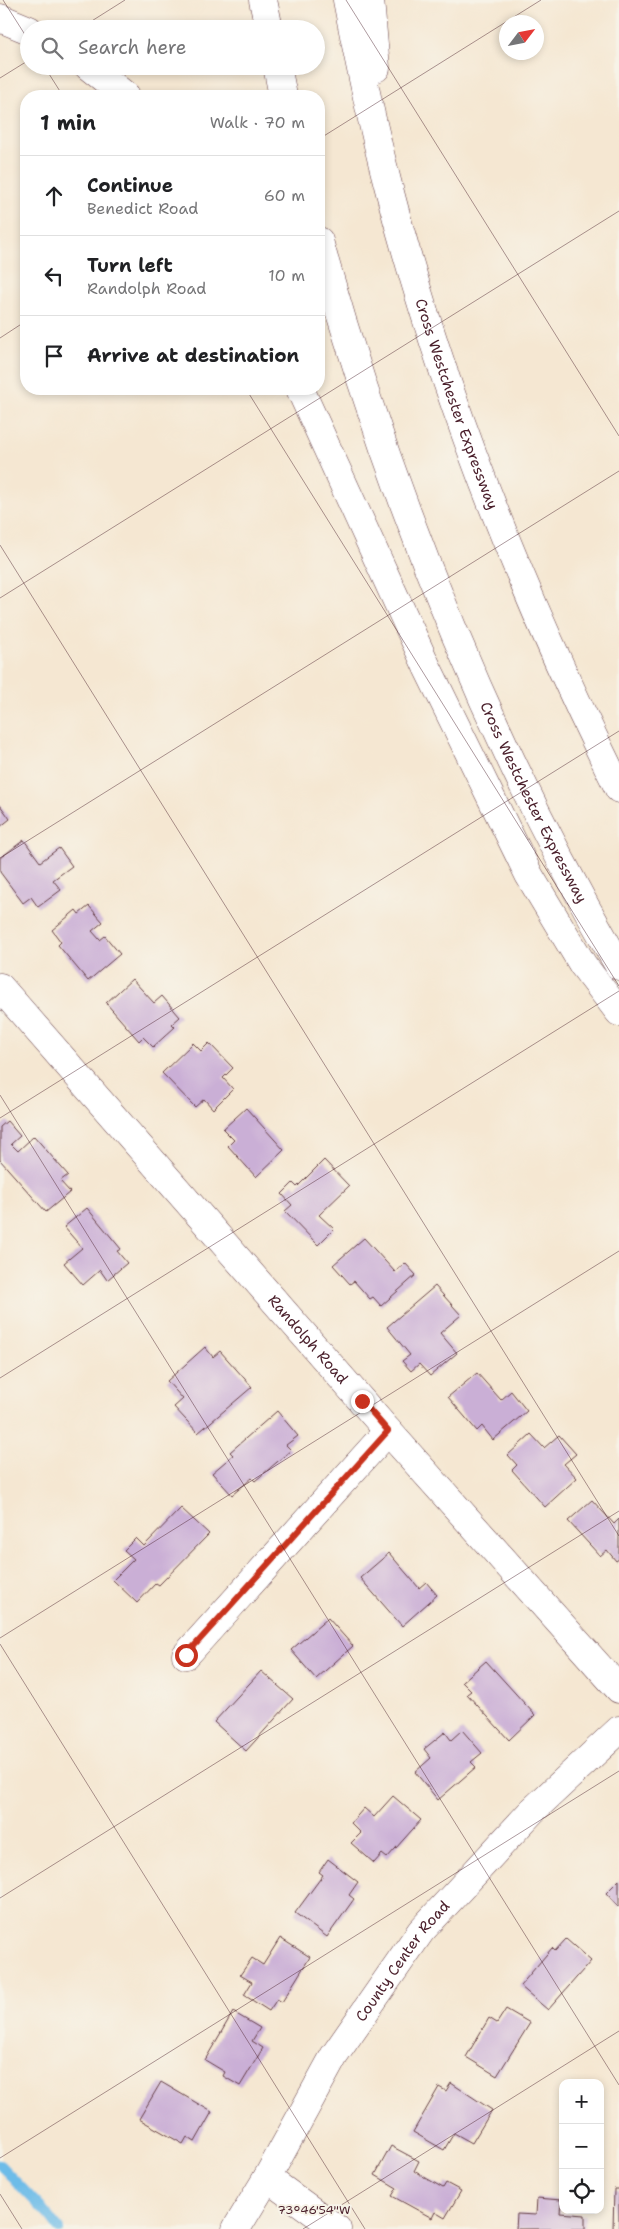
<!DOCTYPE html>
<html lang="en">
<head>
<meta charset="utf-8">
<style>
  body { margin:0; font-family:"Shantell Sans",sans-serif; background:#f6f6f6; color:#202124 }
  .controls { position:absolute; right:15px; bottom:15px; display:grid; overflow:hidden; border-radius:10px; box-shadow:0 2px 8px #0003 }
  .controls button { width:45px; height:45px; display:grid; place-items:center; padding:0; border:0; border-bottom:1px solid #e0e0e0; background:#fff; color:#202124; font:25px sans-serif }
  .compass { position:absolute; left:499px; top:15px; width:45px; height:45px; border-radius:50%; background:#fff; box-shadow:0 2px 8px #0003; rotate:58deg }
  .stop { position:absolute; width:15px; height:15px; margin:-11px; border:4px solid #c8321e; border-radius:50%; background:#fff }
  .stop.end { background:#c8321e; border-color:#fff; box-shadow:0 1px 5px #0008 }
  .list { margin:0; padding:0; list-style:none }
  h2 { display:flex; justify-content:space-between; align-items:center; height:65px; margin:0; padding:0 20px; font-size:21px }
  h2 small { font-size:16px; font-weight:400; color:#757577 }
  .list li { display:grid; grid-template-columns:32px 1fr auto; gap:15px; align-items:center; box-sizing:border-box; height:80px; padding:0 20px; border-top:1px solid #e0e0e0 }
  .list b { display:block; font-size:19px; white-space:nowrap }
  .list p { margin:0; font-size:16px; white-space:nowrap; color:#757577 }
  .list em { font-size:16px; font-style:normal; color:#757577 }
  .icon { flex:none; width:28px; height:28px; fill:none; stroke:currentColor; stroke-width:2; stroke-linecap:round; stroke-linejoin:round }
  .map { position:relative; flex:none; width:619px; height:2229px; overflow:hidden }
  .search { position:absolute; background:#fff; box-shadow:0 2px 8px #0003; left:20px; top:20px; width:305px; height:55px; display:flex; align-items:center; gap:12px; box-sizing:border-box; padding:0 18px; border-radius:28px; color:#757577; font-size:19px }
  .panel { position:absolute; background:#fff; box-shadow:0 2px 8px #0003; left:20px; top:90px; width:305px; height:305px; border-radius:20px }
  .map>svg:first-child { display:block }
</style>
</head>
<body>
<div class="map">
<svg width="619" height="2229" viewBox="0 0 619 2229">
  <rect width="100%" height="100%" fill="#f7f3e8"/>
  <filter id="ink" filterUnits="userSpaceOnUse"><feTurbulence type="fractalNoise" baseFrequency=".02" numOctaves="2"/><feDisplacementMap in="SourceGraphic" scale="10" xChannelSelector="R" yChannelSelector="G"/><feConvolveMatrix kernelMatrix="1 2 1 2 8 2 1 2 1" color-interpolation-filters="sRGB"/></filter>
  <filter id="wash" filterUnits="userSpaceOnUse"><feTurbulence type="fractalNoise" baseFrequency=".0096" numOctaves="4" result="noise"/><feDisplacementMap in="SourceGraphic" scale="20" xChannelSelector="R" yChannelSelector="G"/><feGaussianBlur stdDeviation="1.12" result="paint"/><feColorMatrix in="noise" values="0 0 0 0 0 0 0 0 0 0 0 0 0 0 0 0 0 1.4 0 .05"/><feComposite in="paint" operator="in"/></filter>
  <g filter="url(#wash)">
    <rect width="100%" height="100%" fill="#f5e7d2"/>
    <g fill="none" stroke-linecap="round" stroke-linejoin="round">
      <polyline stroke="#6dbce8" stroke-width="10" points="0,2165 49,2216 59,2229"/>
    </g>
    <g id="blocks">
      <g fill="#caafd6">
        <polygon points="0,805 10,819 0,827"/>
        <polygon points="24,840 40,862 59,848 72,866 53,880 61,890 38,907 31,897 23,903 0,872 0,858"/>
        <polygon points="89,906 103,922 92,931 100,940 105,936 120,954 88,981 58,945 61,942 52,930 76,910 79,914"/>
        <polygon points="132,979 154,1003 162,996 180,1017 172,1024 175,1027 153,1047 143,1037 139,1041 106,1003"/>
        <polygon points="193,1043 201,1051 209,1043 233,1068 223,1078 233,1089 213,1109 204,1099 195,1107 162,1073"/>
        <polygon points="246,1108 284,1150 256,1177 228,1146 234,1140 223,1129"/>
        <polygon points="7,1121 20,1136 11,1144 18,1151 34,1136 68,1175 60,1181 70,1192 46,1212 0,1160 0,1127"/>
        <polygon points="324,1160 349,1186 319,1215 334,1229 318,1245 285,1211 292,1205 282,1194 293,1183 297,1187"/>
        <polygon points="87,1208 121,1249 117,1251 127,1263 107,1280 100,1270 83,1285 64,1263 82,1248 64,1227"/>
        <polygon points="364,1238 395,1272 405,1263 416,1275 381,1306 373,1297 370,1299 354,1281 350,1284 333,1265"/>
        <polygon points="435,1286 461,1315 440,1333 457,1353 430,1376 419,1364 411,1371 402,1361 410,1355 387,1327"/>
        <polygon points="205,1347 213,1357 220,1351 252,1387 198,1433 174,1407 183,1399 167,1381"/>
        <polygon points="477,1373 501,1400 511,1391 527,1411 493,1440 482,1426 477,1431 448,1397"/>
        <polygon points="277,1411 298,1436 286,1445 291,1450 255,1481 252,1478 232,1495 212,1473 233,1455 230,1452"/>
        <polygon points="531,1434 544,1448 559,1435 576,1454 564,1464 577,1478 545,1507 512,1470 517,1465 508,1455"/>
        <polygon points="592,1500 614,1524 619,1519 619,1559 616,1561 607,1550 600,1556 568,1521"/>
        <polygon points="181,1508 209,1534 159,1585 156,1583 137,1603 113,1580 134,1559 124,1550 136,1538 144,1546"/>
        <polygon points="389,1553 419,1588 426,1582 437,1595 402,1626 360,1578"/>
        <polygon points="328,1618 353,1646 316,1679 291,1650"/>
        <polygon points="486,1661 535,1715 509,1740 467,1694 471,1691 462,1682"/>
        <polygon points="261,1671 293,1699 246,1751 214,1722"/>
        <polygon points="462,1730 482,1753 471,1762 476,1767 438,1800 415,1772 431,1758 424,1749 445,1732 451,1740"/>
        <polygon points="393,1796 421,1820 387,1858 382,1854 374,1863 351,1843 361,1833 351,1823 364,1808 374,1817"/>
        <polygon points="328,1859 358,1882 349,1895 354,1899 327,1937 295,1913 323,1875 319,1872"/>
        <polygon points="619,1880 619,1907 606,1893"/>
        <polygon points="280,1938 310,1957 282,2002 277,1999 269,2011 244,1995 252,1982 240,1975 252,1958 263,1965"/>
        <polygon points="566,1939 591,1961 548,2010 520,1986 552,1948 555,1951"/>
        <polygon points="506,2009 530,2023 497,2076 466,2057 489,2018 497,2023"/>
        <polygon points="233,2012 260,2028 252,2041 263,2048 240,2086 223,2076 225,2072 205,2060"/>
        <polygon points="161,2082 212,2112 195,2142 187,2137 183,2144 139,2119"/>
        <polygon points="451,2083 492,2110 472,2143 454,2133 444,2150 413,2132 439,2087 446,2091"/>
        <polygon points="391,2146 419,2161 414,2171 443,2188 446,2183 461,2191 445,2218 435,2212 432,2218 392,2196 397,2188 375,2175"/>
        <polygon points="614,2189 619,2189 619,2229 613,2229"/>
        <polygon points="537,2198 561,2200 560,2213 585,2215 585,2229 516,2229 517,2214 536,2215"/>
      </g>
    </g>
  </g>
  <g filter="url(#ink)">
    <use href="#blocks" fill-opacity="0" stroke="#643d44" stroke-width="1"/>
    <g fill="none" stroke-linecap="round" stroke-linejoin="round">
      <g stroke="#643d44" stroke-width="29">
        <g id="minor">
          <path id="s1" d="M0,987L388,1431L619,1689"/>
          <polyline points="186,1655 388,1431"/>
          <polyline points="267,2178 337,2229"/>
          <path id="s2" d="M236,2229L267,2178L334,2056L421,1931L532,1811L619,1730"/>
        </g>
      </g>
      <g stroke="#643d44" stroke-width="29">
        <g id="highway">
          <polyline points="263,0 269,29"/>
          <path id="s3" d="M347,0C359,62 372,124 388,185C442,395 522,595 619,789"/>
          <polyline points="370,0 376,68"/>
          <polyline points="0,18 29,30"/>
          <polyline points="88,66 126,96"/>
          <polyline points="277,66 283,96"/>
          <path id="s4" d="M319,241C390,494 487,738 619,966"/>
          <polyline points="300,389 427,667 529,875 583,965 619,1012"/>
        </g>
      </g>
      <use href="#minor" stroke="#fff" stroke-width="28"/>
      <use href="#highway" stroke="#fff" stroke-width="28"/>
    </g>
  </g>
  <g fill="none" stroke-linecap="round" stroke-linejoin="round" filter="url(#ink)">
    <polyline stroke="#c8321e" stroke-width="6" points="186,1655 388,1431 362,1401"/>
  </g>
  <path fill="none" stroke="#4a1f2b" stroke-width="1" stroke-opacity="0.45" d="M3,0L29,41M346,0L619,436M79,29L125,0M44,66L63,96M0,78L29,60M319,139L541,0M0,338L26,321M246,389L619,986M0,545L619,1536M0,598L619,211M0,858L619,471M0,1095L619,2085M0,1118L619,731M0,1378L619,991M0,1638L619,1251M0,1644L365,2229M0,1898L619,1511M0,2158L619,1771M0,2194L22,2229M303,2229L619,2031"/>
  <g text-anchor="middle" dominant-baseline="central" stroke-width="4" stroke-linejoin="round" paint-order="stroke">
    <g font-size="15" fill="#4a1f2b" stroke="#f7f3e8">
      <text stroke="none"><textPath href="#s3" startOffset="419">Cross Westchester Expressway</textPath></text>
      <text stroke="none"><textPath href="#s4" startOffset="602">Cross Westchester Expressway</textPath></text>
      <text stroke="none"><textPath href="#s1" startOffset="468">Randolph Road</textPath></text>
      <text stroke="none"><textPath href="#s2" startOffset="316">County Center Road</textPath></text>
    </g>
  </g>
  <g font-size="12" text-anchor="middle" fill="#4a1f2b" stroke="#f7f3e8" stroke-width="4" stroke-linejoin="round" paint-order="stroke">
    <text x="314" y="2214">73°46'54"W</text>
  </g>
</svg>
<div class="controls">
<button>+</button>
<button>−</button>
<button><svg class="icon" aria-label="locate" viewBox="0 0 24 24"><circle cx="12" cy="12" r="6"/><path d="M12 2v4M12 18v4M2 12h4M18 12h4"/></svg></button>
</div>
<svg class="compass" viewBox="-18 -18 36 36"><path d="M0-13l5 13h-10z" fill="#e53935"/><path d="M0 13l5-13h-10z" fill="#757577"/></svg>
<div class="stop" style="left:186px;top:1655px"></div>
<div class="stop end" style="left:362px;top:1401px"></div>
<div class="search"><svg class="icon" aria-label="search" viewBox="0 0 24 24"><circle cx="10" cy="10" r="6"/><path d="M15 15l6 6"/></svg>Search here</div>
<section class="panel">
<h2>1 min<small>Walk · 70 m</small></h2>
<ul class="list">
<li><svg class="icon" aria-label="ahead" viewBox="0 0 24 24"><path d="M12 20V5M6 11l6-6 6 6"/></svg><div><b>Continue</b><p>Benedict Road</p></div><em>60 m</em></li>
<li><svg class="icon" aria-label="left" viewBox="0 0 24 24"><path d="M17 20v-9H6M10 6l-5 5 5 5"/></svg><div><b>Turn left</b><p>Randolph Road</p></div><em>10 m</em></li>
<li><svg class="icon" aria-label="arrive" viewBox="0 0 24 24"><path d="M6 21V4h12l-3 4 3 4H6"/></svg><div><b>Arrive at destination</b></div></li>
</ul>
</section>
</div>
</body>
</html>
